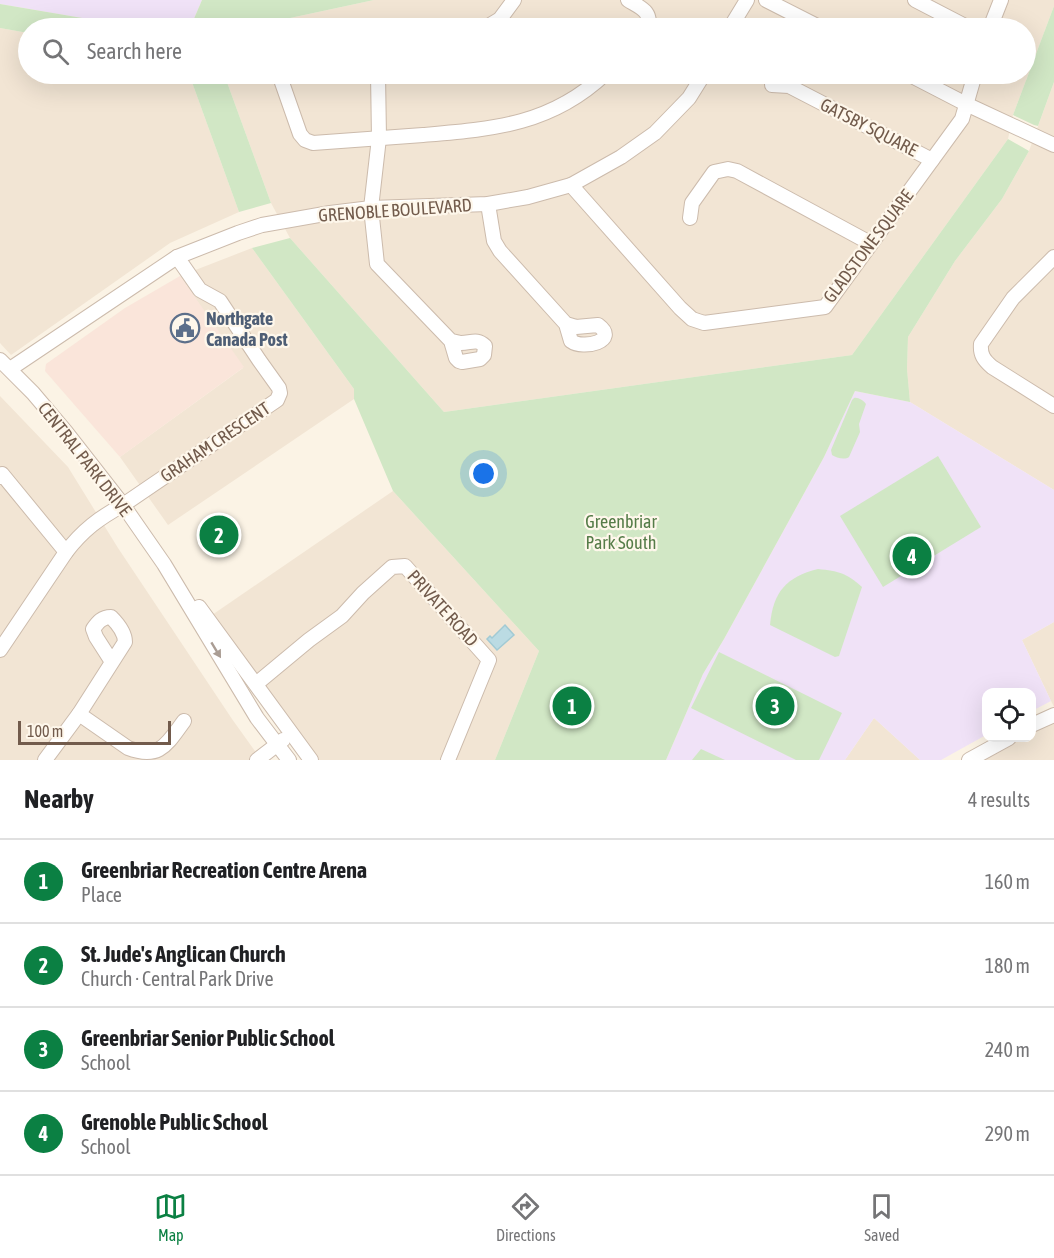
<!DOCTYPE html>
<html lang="en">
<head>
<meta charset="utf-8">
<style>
  body { margin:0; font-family:"Asap Condensed",sans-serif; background:#f2f2f2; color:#202124 }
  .controls { position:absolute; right:18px; bottom:18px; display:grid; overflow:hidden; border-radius:12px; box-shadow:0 6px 24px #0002 }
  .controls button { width:54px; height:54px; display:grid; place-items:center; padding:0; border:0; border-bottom:2px solid #e0e0e0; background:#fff; color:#202124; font:30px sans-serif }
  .scale { position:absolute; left:18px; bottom:15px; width:153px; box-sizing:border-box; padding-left:6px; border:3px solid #725b4c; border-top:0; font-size:16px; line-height:21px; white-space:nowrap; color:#725b4c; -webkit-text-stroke:4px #fef7eb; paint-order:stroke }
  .you { position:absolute; left:484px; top:474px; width:21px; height:21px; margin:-15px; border:4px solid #fff; border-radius:50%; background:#1a73e8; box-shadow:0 0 0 9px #1a73e833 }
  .badge { display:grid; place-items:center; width:39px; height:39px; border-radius:50%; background:#0b8043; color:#fff; font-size:20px; font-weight:700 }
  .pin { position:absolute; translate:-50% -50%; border:3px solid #fff; box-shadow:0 2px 6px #0006 }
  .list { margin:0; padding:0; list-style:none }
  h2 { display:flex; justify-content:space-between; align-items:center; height:78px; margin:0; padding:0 24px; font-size:26px }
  h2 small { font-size:20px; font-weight:400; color:#757577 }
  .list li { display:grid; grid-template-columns:39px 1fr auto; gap:18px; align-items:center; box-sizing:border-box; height:84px; padding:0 24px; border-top:2px solid #e0e0e0 }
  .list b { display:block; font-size:22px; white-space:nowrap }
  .list p { margin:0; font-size:20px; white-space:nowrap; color:#757577 }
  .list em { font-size:20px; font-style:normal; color:#757577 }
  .icon { flex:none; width:33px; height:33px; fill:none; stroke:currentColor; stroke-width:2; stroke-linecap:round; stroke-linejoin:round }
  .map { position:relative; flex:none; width:1054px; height:760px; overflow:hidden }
  .search { position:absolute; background:#fff; box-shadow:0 6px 24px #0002; left:18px; right:18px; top:18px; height:66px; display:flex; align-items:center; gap:15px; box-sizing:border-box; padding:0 21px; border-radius:33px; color:#757577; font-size:22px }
  .sheet { height:414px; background:#fff }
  nav { display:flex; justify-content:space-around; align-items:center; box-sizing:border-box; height:84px; border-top:2px solid #e0e0e0; background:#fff; font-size:16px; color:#757577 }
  nav a { display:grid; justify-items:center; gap:3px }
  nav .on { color:#0b8043 }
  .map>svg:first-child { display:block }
</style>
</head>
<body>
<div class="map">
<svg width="1054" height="760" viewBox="0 0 1054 760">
  <rect width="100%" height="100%" fill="#fbf3e5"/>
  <g fill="#f2e5d4">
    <polygon points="374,0 1054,0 1054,6 1013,115 1008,139 852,355 444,412 290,238 271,203 224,74 1026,74 1026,28 243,28"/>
    <polygon points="0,28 28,33 28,74 189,74 239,212 170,243 11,355 0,343"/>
    <polygon points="1054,82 1054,490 910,402 907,369 908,337 955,261 1002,199 1029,151"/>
    <polygon points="252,248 354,389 354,399 168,525 120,457 243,368 180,276"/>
    <polygon points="0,396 68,467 118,548 232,719 260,758 257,760 0,760"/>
    <polygon points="393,491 539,651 495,760 317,760 212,615"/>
    <polygon points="1054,622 1054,707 1022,640"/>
    <polygon points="1054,715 1054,760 969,760 1009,738 1032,738 1032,725"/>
    <polygon points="874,718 920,760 845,760"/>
  </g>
  <polygon fill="#fae5da" points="180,276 244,367 120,457 45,371 46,364 125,308"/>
  <g fill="#f0e2f7">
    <polygon points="0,0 202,0 190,28 141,28 0,4"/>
    <polygon points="855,391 910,402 1054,490 1054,622 1022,640 1051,701 1032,711 1032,692 986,692 986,735 941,760 920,760 874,718 845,760 666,760 703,674 724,639 824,457"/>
  </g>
  <g fill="#d1e7c5">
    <polygon points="202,0 374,0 243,28 190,28"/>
    <polygon points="0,4 141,28 28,28 28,33 0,28"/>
    <polygon points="1054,6 1054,82 1038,126 1034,125 1013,115"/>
    <polygon points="189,74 224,74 271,203 239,212"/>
    <polygon points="1008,139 1029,151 1002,199 955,261 908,337 907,369 910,402 855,391 824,457 724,639 703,674 666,760 495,760 539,651 393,491 354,399 354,389 252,248 290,238 444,412 852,355"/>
    <path d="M854,398C858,397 864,401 866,404L859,424L860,432L849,457C845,460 836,458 832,455L831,450L852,400Z"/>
    <polygon points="938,456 981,527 883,587 840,516"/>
    <path d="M818,569C839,571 846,573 862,587L839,656L835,657L770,625C773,592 786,577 818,569Z"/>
    <polygon points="719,652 842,713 819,760 796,760 691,708"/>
    <polygon points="701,749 725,760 692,760"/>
  </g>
  <polygon fill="#bbdbe3" stroke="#a2cad4" stroke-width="1.5" points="505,625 514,635 497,650 487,639 490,636 492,638"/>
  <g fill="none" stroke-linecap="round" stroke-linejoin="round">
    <g stroke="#ccbbac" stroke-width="16">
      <g id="minor">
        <path d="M628,0C641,8 652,11 648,28"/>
        <polyline points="766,0 821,28"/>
        <polyline points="915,0 969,28"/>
        <polyline points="485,28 500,19 514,0"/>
        <polyline points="730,28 747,0"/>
        <polyline points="990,28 1001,0"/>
        <path d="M279,74L300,134L305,140L313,143C350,140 386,138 423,135C493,129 551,125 605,74"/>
        <path d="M378,74L379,138L371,208L377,264L451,341L456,358L459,361L462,362L480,359L484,355L485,346C477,338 471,343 461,343C459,343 453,341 451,341"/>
        <polyline points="908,74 966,104 1054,145"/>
        <polyline points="772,85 789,86 932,160"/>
        <polyline points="571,185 680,308 692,319 704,323 825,307 962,119 975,74"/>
        <path d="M488,204L494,241L500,251L566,324L571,341C583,350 620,341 598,325L576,327L566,324"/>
        <polyline points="690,218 692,203 714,172 728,169 737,171 870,243"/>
        <path d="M1054,257L1013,298L981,344C980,355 984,360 992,367L1054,406"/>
        <polyline points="0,360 33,393 66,432 123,505 164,564 257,718 289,760"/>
        <polyline points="10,369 177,257 238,233 262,225 330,213 371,208 488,204 528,197 571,185 621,157 655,133 689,98 704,74"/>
        <polyline points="0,477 2,474 66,552"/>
        <polyline points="199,607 311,760"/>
        <path d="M0,650L66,552C83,530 99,518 123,505L277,400L280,393L279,388L259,360L220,301L200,290L177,257"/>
        <polyline points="256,684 309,640 342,616 363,593 392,567 405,566 489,660 448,760"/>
        <path d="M79,714L128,748C160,760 167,744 184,721"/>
        <polyline points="1032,725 1054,715"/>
        <path d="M45,760L79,714L125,642C125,633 118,624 111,617C102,617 98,622 93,629L96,637L112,662"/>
        <polyline points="257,760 283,740"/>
        <polyline points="969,760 1009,738"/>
      </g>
    </g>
    <use href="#minor" stroke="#fff" stroke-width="14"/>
  </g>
  <defs><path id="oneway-solid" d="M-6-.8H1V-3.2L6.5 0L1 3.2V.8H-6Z" transform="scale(1.5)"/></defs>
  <use fill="#aa9d94" href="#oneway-solid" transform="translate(216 650) rotate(59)"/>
  <defs>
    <g id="civic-ring" transform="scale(1.5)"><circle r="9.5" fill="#fef7eb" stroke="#5c6f8a" stroke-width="1.5"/><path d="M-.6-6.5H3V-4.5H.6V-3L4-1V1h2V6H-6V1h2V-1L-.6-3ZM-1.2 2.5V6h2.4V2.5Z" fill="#5c6f8a"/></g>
  </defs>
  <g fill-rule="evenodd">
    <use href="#civic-ring" x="185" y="328"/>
  </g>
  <g text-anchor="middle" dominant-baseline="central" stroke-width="4.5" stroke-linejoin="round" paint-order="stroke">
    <g font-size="18" fill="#725b4c" stroke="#fef7eb">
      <text transform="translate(869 127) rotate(27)">GATSBY SQUARE</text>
      <text transform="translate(395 210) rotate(-4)">GRENOBLE BOULEVARD</text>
      <text transform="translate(868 246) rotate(-53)">GLADSTONE SQUARE</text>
      <text transform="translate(215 442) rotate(-34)">GRAHAM CRESCENT</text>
      <text transform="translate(85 459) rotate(52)">CENTRAL PARK DRIVE</text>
      <text transform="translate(443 608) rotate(48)">PRIVATE ROAD</text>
    </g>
    <g font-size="18" font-weight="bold" fill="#4e5e75" stroke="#fef7eb" text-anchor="start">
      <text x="206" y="318">Northgate<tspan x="206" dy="21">Canada Post</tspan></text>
    </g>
    <g font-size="18" fill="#557c48" stroke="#fef7eb">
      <text x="621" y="521">Greenbriar<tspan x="621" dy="21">Park South</tspan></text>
    </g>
  </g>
</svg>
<div class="controls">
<button><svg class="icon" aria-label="locate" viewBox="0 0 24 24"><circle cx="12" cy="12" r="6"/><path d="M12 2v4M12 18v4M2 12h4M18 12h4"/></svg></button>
</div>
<div class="scale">100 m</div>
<div class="you"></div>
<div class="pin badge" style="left:572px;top:706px">1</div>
<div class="pin badge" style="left:219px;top:535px">2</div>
<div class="pin badge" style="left:775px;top:706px">3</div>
<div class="pin badge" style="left:912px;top:556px">4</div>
<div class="search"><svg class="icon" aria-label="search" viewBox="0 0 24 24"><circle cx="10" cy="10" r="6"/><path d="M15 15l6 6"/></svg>Search here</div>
</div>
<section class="sheet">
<h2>Nearby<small>4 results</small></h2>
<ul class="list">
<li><span class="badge">1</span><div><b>Greenbriar Recreation Centre Arena</b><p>Place</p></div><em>160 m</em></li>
<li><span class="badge">2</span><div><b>St. Jude's Anglican Church</b><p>Church · Central Park Drive</p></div><em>180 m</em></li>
<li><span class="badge">3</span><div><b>Greenbriar Senior Public School</b><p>School</p></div><em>240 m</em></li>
<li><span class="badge">4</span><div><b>Grenoble Public School</b><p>School</p></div><em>290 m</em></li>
</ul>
</section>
<nav>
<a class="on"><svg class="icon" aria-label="map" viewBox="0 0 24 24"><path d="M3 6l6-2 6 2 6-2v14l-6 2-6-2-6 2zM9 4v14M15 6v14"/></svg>Map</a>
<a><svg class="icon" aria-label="directions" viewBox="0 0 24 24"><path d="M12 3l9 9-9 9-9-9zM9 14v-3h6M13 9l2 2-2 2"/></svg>Directions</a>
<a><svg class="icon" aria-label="saved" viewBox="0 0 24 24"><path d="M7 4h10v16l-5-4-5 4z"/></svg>Saved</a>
</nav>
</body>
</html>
